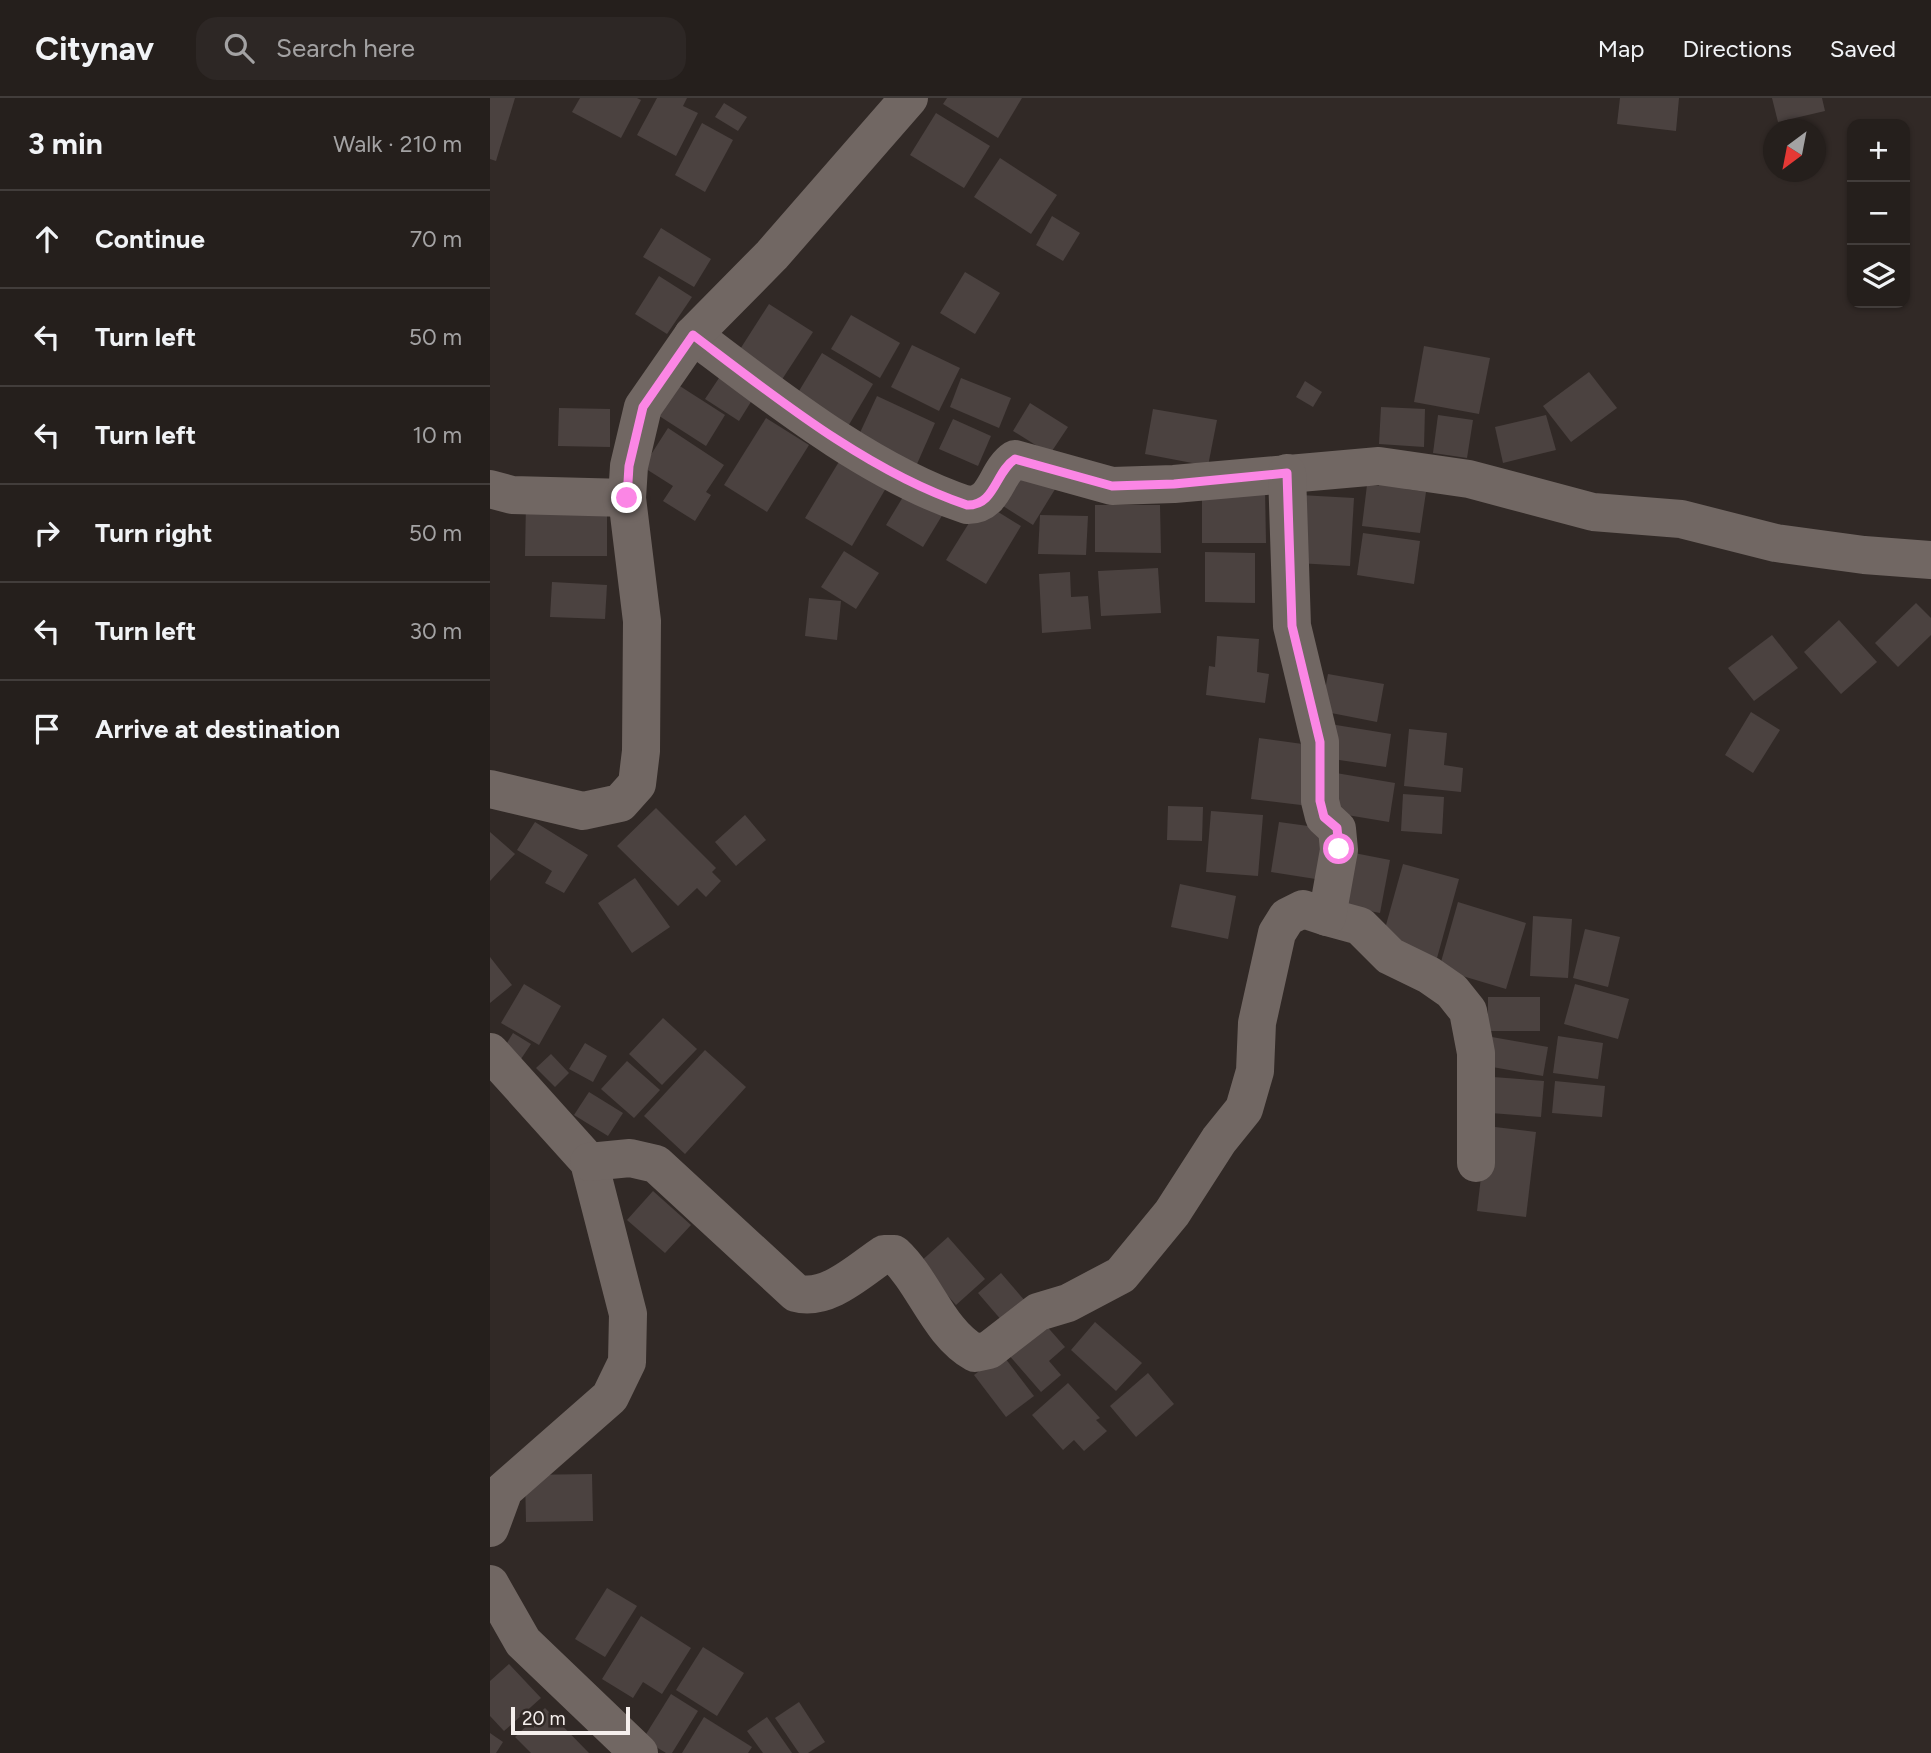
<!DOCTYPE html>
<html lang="en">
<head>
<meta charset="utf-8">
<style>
  body { margin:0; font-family:Figtree,sans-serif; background:#2d2725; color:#f1f3f6 }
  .controls { position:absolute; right:21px; top:21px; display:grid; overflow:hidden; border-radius:14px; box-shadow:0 2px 5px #0004 }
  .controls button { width:63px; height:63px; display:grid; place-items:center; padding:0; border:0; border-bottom:2px solid #423d3b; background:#251f1c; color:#f1f3f6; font:35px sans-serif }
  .compass { position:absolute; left:1273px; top:21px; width:63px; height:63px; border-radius:50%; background:#251f1c; box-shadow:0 2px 5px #0004; rotate:212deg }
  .scale { position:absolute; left:21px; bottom:18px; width:119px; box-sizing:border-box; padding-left:7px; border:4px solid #f5efed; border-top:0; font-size:19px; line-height:24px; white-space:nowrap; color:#f5efed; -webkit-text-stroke:5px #312926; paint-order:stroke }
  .stop { position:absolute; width:21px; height:21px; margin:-16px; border:5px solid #fb86e5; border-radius:50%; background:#fff }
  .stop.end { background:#fb86e5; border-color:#fff; box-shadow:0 2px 7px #0008 }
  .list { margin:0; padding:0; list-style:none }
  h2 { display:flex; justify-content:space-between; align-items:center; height:91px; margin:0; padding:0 28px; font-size:30px }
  h2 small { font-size:23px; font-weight:400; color:#a3a2a3 }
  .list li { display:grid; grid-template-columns:46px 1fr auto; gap:21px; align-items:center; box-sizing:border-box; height:98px; padding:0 28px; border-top:2px solid #423d3b }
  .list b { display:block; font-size:26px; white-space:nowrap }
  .list em { font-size:23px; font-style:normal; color:#a3a2a3 }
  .icon { flex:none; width:38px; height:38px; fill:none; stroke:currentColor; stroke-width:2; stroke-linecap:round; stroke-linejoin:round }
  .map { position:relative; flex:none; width:1441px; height:1655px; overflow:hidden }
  header { display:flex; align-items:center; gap:42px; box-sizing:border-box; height:98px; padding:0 35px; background:#251f1c; border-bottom:2px solid #423d3b }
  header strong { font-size:33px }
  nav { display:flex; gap:38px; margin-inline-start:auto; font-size:24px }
  .search { width:490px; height:63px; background:#2d2725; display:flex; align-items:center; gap:18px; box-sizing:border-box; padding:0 24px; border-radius:21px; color:#a3a2a3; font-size:26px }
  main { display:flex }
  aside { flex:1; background:#251f1c }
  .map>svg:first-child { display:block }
</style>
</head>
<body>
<header>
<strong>Citynav</strong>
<div class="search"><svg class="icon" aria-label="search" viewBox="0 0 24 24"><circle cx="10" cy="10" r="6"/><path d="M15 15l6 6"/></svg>Search here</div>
<nav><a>Map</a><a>Directions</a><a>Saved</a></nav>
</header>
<main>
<aside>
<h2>3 min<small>Walk · 210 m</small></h2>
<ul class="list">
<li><svg class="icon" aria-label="ahead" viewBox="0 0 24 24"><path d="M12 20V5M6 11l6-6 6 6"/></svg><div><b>Continue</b></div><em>70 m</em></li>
<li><svg class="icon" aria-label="left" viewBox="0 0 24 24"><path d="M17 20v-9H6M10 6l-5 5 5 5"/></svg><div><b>Turn left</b></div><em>50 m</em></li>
<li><svg class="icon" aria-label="left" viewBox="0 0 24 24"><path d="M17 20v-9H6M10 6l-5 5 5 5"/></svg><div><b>Turn left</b></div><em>10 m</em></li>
<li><svg class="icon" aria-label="right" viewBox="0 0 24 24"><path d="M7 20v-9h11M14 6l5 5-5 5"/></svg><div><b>Turn right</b></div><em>50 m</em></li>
<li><svg class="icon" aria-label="left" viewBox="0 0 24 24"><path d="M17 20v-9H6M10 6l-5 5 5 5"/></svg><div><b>Turn left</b></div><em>30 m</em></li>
<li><svg class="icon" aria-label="arrive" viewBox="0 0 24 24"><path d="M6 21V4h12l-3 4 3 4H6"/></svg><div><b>Arrive at destination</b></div></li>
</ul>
</aside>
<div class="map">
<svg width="1441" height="1655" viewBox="0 0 1441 1655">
  <rect width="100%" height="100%" fill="#312926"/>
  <g fill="#4b4240">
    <polygon points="0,0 25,0 6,63 0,61"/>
    <polygon points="90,0 147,0 151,2 131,40 82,14"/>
    <polygon points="167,0 197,0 193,8 208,15 186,58 147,37"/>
    <polygon points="457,0 532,0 508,40 453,6"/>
    <polygon points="1130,0 1189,0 1186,33 1127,26"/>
    <polygon points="1282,0 1332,0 1335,13 1288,24"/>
    <polygon points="234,5 257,19 248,33 225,19"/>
    <polygon points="446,15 500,48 474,90 420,57"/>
    <polygon points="212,25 243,42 215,94 185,77"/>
    <polygon points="510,60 567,97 541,136 484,99"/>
    <polygon points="562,118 590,135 573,163 546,147"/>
    <polygon points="171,130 221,161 204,189 153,159"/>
    <polygon points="475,174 510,195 485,236 450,215"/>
    <polygon points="169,178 202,199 177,236 145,216"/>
    <polygon points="279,206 323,234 291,283 247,256"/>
    <polygon points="361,217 410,245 390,280 341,251"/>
    <polygon points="422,247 470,270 449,313 401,289"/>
    <polygon points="934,248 1000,260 989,316 924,304"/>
    <polygon points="332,255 383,286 357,330 306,298"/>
    <polygon points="1099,274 1127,310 1081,344 1053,308"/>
    <polygon points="231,277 264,299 249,323 215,301"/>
    <polygon points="471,280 521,300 509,330 460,309"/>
    <polygon points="182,283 235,317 216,348 163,314"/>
    <polygon points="815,283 832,294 823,309 806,299"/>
    <polygon points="387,298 445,325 427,366 368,339"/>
    <polygon points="540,305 578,329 560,356 523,333"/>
    <polygon points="891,309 935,311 934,349 889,346"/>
    <polygon points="69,310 120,311 120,349 68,348"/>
    <polygon points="663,311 727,322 718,368 655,356"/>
    <polygon points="948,317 983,322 977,360 943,355"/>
    <polygon points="1056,317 1066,352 1013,365 1005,329"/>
    <polygon points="276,320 319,347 277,414 234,387"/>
    <polygon points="463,321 501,338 488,368 449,351"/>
    <polygon points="178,330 234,367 216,394 221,397 205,423 173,403 183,388 153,369"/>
    <polygon points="350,362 396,390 362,448 315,420"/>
    <polygon points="525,362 567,388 543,427 502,401"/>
    <polygon points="890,371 916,391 936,394 930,435 872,428 877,387 889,388"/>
    <polygon points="419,389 456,411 433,449 396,427"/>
    <polygon points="712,390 775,391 776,445 712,445"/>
    <polygon points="810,397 864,400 860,468 807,465"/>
    <polygon points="36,404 117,405 117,458 35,458"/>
    <polygon points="492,404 531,428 496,486 456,462"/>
    <polygon points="605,407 670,407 671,455 605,454"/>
    <polygon points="550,417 598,418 596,457 548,456"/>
    <polygon points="873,435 930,443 924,486 867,477"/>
    <polygon points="354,453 389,475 366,511 331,489"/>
    <polygon points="715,454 765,455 765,505 715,504"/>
    <polygon points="668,470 671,515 611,518 608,473"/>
    <polygon points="580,474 581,499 598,498 601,531 552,535 549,476"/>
    <polygon points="62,484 117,487 115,521 60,519"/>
    <polygon points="319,500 351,503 347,542 315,538"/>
    <polygon points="1426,505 1441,520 1441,537 1408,569 1385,545"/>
    <polygon points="1349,522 1387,564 1351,596 1314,554"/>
    <polygon points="1282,537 1308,570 1264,603 1238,570"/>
    <polygon points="727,538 769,541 767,574 779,576 775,605 716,597 719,568 725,569"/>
    <polygon points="838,576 894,586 887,624 831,613"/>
    <polygon points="1261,614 1290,632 1263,675 1235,657"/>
    <polygon points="840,626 901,636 896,669 836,660"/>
    <polygon points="919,631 957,635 954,667 973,670 971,694 914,688"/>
    <polygon points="769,640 827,648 819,708 761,701"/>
    <polygon points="846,675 905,685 899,724 839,714"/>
    <polygon points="913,696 954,699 952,736 911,733"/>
    <polygon points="678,708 713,709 712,743 677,742"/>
    <polygon points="166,710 226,770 222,774 231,783 216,799 207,790 188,808 127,748"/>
    <polygon points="721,713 773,717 768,778 716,774"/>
    <polygon points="255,717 276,742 246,768 225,744"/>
    <polygon points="45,724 98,757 74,795 55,785 62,773 27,752"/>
    <polygon points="789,724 840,731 832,782 781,774"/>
    <polygon points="0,734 25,756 0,783"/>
    <polygon points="854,753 900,762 890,815 844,806"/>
    <polygon points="913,766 969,781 947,860 891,845"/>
    <polygon points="145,780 180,829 142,855 108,805"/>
    <polygon points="690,786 746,798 738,841 681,829"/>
    <polygon points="968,804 1036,825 1016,891 949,871"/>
    <polygon points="1043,818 1082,821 1078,880 1040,878"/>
    <polygon points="1095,831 1130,839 1118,889 1083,880"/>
    <polygon points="0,859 22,887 0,905"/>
    <polygon points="34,886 71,908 49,947 11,925"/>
    <polygon points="1085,886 1139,901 1128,941 1074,926"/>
    <rect x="998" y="899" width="52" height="34"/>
    <polygon points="173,920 207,951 172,987 139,956"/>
    <polygon points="23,935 41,946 29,964 12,953"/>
    <polygon points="996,938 1058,949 1053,978 991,967"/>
    <polygon points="1068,938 1113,945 1108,981 1063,975"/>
    <polygon points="95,945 117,958 103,984 79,971"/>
    <polygon points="215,952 256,989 195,1056 154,1018"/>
    <polygon points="61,956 79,975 65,989 46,970"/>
    <polygon points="137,963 170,992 144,1020 111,991"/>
    <polygon points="990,978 1054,983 1051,1019 988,1014"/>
    <polygon points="1065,983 1115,988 1112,1019 1062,1015"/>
    <polygon points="99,994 133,1015 118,1038 84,1017"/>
    <polygon points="997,1028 1046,1034 1036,1119 987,1113"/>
    <polygon points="163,1093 201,1127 175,1155 137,1122"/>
    <polygon points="458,1139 495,1181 466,1207 429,1165"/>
    <polygon points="511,1175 542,1211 519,1231 488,1195"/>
    <polygon points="553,1224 575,1249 559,1263 571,1277 551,1294 517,1255"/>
    <polygon points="605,1224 652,1265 626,1293 581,1252"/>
    <polygon points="512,1256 544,1298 516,1319 484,1277"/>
    <polygon points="658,1275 684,1306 646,1339 620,1308"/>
    <polygon points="578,1285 610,1320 606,1322 617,1333 594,1353 584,1342 573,1352 542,1317"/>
    <polygon points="102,1376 103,1423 36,1424 35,1377"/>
    <polygon points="117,1490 147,1508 115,1559 85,1541"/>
    <polygon points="151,1518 201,1550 172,1596 153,1584 143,1600 112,1581"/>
    <polygon points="213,1549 254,1575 227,1618 186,1592"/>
    <polygon points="19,1566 51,1600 14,1633 0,1618 0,1583"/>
    <polygon points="181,1596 208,1613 182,1655 176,1655 153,1641"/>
    <polygon points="309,1604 335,1644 318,1655 309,1655 285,1620"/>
    <polygon points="55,1610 99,1655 41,1655 25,1639"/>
    <polygon points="214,1619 262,1649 258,1655 192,1655"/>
    <polygon points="277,1619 302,1655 273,1655 257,1633"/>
    <polygon points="0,1635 13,1644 6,1655 0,1655"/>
  </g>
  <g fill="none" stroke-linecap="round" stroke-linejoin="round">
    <g stroke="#716763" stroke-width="38">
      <path d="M203,237C284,298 380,375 477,407C506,408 505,374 525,361L622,388L684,386L889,368L979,381L1103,414L1191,421L1286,445L1374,457L1441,462"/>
      <polyline points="0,391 22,397 137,400"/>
      <polyline points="0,691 93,713 130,705 147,686 151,653 152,523 137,400 139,368 153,309 203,237 282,157 419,0"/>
      <polyline points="837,819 870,828 900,858 939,877 962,893 978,913 986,955 986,1065"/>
      <polyline points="0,954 99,1064 138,1216 137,1264 120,1299 14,1392 0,1430"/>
      <path d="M99,1064L140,1060L166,1066L306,1195C337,1204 370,1172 394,1156H404C435,1185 448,1234 485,1255L499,1252L548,1214L578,1205L631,1177L682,1115L729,1042L754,1011L765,973L767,925L787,835L797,819L813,811L837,819L849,752L847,731L834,719L830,703V644L802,528L797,375"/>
      <polyline points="0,1486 33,1544 149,1655"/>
    </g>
  </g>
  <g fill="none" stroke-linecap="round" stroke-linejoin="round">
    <path stroke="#fb86e5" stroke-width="9" d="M137,400L139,368L153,309L203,237C285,299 378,374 477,407C505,408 505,374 525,361L622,388L684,386L797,375L802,528L830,644V703L834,719L847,730L849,751"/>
  </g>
</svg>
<div class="controls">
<button>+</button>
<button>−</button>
<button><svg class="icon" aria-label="layers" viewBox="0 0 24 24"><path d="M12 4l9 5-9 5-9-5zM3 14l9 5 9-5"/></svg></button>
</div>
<svg class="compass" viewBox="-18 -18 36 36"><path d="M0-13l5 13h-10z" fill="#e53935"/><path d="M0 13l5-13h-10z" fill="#a3a2a3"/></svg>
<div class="scale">20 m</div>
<div class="stop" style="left:849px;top:751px"></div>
<div class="stop end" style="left:137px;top:400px"></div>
</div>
</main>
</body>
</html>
